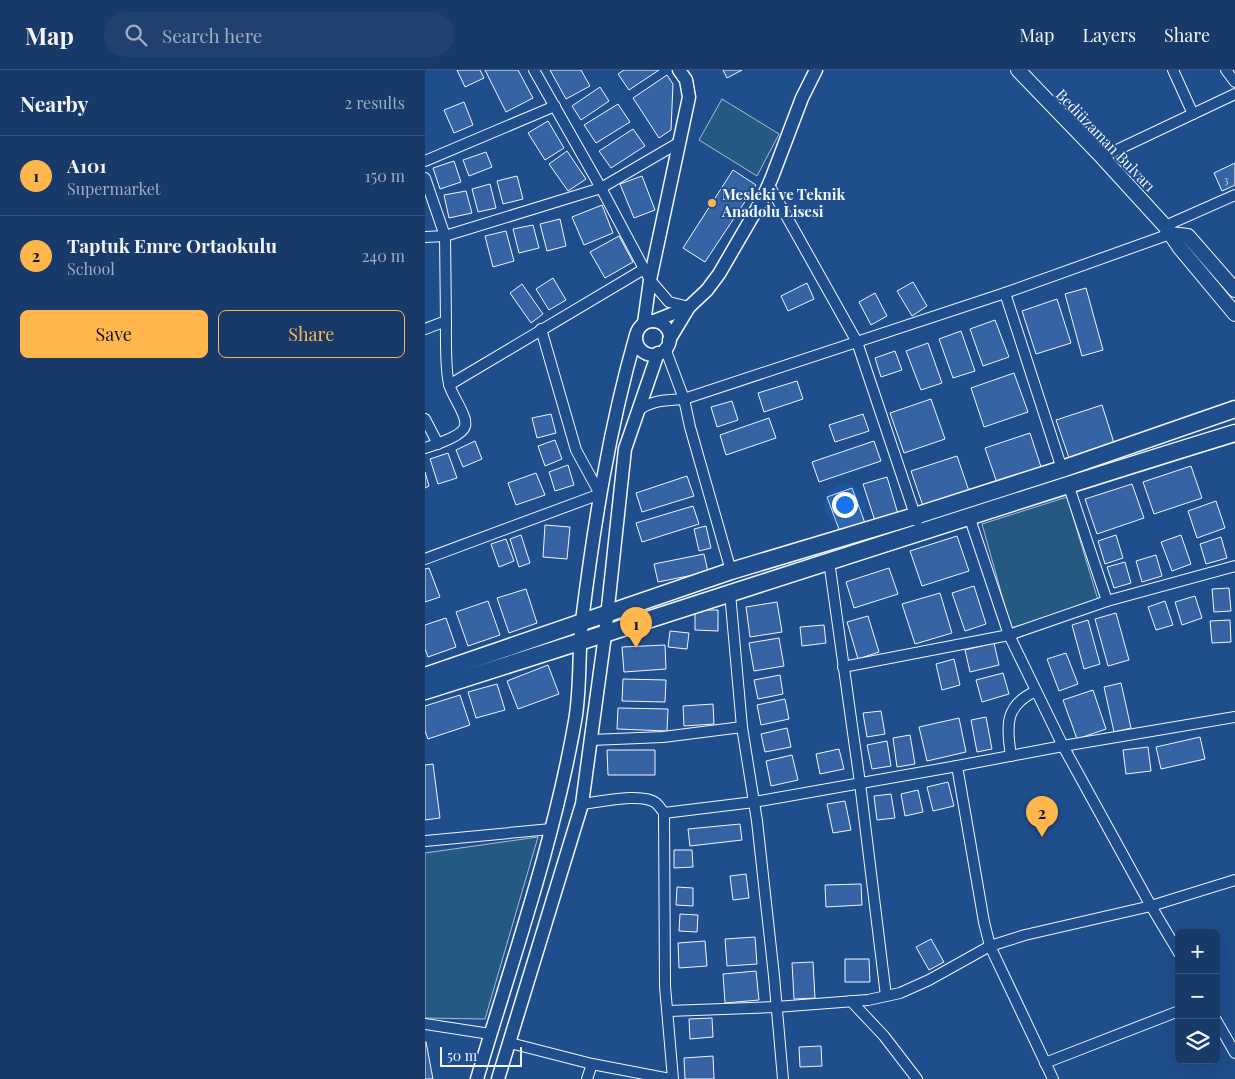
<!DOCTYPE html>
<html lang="en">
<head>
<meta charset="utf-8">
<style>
  body { margin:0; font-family:"Playfair Display",serif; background:#20416f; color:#f1f3f6 }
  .controls { position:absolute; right:15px; bottom:15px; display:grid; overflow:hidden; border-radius:8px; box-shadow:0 5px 20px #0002 }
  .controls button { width:45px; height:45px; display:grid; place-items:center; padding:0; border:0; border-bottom:1px solid #36547d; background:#173a69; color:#f1f3f6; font:25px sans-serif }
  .scale { position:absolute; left:15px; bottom:12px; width:82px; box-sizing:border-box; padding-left:5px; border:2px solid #f2f6ff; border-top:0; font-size:14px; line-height:18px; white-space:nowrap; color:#f2f6ff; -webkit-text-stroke:4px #1f4e8c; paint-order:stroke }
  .you { position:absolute; left:419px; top:434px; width:18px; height:18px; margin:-12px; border:4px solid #fff; border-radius:50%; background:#1a73e8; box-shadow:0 0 0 8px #1a73e833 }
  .badge { display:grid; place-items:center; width:32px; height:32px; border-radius:50%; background:#ffb74d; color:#111; font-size:16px; font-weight:700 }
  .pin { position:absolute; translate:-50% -41px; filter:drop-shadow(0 1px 2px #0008) }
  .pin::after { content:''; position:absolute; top:26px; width:18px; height:15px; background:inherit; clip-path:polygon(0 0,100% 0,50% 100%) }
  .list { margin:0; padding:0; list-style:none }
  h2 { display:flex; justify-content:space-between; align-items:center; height:65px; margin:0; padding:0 20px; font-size:21px }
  h2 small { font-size:16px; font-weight:400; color:#9eadc0 }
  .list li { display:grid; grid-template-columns:32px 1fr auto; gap:15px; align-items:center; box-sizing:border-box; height:80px; padding:0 20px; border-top:1px solid #36547d }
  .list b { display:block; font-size:19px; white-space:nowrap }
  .list p { margin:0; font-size:16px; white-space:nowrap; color:#9eadc0 }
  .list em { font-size:16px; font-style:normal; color:#9eadc0 }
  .actions { display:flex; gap:10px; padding:15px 20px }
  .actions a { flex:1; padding:11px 0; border:1px solid #ffb74d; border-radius:8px; text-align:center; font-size:18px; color:#ffb74d }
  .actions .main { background:#ffb74d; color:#111 }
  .icon { flex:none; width:28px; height:28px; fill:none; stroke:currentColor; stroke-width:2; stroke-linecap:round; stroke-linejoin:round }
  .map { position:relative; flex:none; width:810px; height:1009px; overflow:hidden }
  header { display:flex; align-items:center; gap:30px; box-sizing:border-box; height:70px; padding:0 25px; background:#173a69; border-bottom:1px solid #36547d }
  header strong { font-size:24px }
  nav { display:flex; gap:28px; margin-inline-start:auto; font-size:18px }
  .search { width:350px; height:45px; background:#20416f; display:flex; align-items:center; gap:12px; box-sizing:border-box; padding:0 18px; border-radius:28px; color:#9eadc0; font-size:19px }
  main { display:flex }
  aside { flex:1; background:#173a69 }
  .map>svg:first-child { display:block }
</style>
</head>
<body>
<header>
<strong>Map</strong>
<div class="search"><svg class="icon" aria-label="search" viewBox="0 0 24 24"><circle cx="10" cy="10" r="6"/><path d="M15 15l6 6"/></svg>Search here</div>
<nav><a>Map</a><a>Layers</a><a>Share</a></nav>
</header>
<main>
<aside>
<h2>Nearby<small>2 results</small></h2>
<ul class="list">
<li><span class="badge">1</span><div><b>A101</b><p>Supermarket</p></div><em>150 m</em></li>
<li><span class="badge">2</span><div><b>Taptuk Emre Ortaokulu</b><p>School</p></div><em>240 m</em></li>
</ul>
<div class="actions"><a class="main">Save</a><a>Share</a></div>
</aside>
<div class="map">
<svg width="810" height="1009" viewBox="0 0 810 1009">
  <rect width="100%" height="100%" fill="#1f4e8c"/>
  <g fill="#245a82" stroke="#a8bbd7">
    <polygon points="297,29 354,64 332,106 274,70"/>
    <polygon points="642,427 673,530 586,558 557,454"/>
    <polygon points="113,767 60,949 0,948 0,783"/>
  </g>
  <g fill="#3563a3" stroke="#f2f6ff">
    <polygon points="32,0 55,0 59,8 40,17"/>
    <polygon points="60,0 93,0 108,28 81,42"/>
    <polygon points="125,0 156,0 165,16 141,29"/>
    <polygon points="199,0 234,0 204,20 193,4"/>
    <polygon points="298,0 317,0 302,8"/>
    <polygon points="242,5 248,14 246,60 234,68 208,28"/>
    <polygon points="175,17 184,31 156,50 147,36"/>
    <polygon points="39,32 48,55 29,63 19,40"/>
    <polygon points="193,34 205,52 171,73 159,55"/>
    <polygon points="123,51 139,78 120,90 103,63"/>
    <polygon points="208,59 220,76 186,98 174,81"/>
    <polygon points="142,81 161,109 143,121 124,94"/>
    <polygon points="61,82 67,97 44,106 38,90"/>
    <polygon points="29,91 36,112 15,119 8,98"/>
    <polygon points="810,93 810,115 797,121 789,103"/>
    <polygon points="308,100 331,115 280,192 258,178"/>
    <polygon points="92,106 98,129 78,134 72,111"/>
    <polygon points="217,106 230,140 209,148 195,114"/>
    <polygon points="65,114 71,138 53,142 47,119"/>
    <polygon points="41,121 47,143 24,148 19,125"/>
    <polygon points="177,135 188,163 159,175 147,147"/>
    <polygon points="135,149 141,176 122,181 115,154"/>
    <polygon points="108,155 114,178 94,183 88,159"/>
    <polygon points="81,161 89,191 68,197 60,166"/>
    <polygon points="194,166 208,192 180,208 165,182"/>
    <polygon points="128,208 141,230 124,240 111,219"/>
    <polygon points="488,212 502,236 487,246 472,221"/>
    <polygon points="382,213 389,229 363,241 356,226"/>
    <polygon points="97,214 118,244 106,253 85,223"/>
    <polygon points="661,218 678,280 657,286 640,224"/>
    <polygon points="450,223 462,246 446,255 434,232"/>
    <polygon points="632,229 646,273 611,284 597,241"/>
    <polygon points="570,250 584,287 558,296 545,259"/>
    <polygon points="536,261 550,301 528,308 514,269"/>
    <polygon points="503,273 517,313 496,320 481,281"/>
    <polygon points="470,281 477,300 456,307 450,288"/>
    <polygon points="589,303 603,342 559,357 546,318"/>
    <polygon points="372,311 378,329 339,342 333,323"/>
    <polygon points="506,329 520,369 479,383 465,343"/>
    <polygon points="307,331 313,350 292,357 286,337"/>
    <polygon points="677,335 689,373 644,388 631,350"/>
    <polygon points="126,344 131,363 112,368 107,348"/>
    <polygon points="438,344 444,361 410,372 404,355"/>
    <polygon points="344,348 351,368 301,385 295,365"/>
    <polygon points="605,363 616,397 572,413 560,378"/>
    <polygon points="130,370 137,389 120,396 113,376"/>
    <polygon points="50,371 57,389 38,397 31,380"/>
    <polygon points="449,371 456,391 394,412 387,392"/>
    <polygon points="23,383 32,408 13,414 5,389"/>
    <polygon points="532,386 544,421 498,436 486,401"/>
    <polygon points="143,395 149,415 130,421 124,402"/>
    <polygon points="766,396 777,428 729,444 718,412"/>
    <polygon points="0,402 4,416 0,418"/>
    <polygon points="111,403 120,425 91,435 83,413"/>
    <polygon points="262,406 269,426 217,442 211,423"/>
    <polygon points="462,407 473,444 450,451 438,414"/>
    <polygon points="707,414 719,448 672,464 660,429"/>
    <polygon points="427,418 440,453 415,462 402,427"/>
    <polygon points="791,431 800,458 772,468 763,441"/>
    <polygon points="268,436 274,454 217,472 211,453"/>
    <polygon points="120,455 145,457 142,489 118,487"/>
    <polygon points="281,456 286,478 274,481 269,459"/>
    <polygon points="96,465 105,493 94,497 85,469"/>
    <polygon points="691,465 698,488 680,494 673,471"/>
    <polygon points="756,465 766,494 747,501 736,472"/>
    <polygon points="532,466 544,501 497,516 485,481"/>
    <polygon points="796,467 802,488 781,494 775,474"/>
    <polygon points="81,469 89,491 74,497 66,474"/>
    <polygon points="279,484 283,502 233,512 229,494"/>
    <polygon points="731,485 737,506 717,512 711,491"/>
    <polygon points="700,492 706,513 689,518 682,497"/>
    <polygon points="4,498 15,527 0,532 0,499"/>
    <polygon points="464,498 473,524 429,538 421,512"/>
    <polygon points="549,516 561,554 540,561 527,523"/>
    <polygon points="804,518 806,541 789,542 787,519"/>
    <polygon points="101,519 112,553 84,563 72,528"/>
    <polygon points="515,523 527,563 490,574 477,534"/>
    <polygon points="770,526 777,548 757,555 750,532"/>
    <polygon points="63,531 75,565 43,576 31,542"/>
    <polygon points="740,531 748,555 731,560 723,537"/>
    <polygon points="352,532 357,562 325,567 321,537"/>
    <polygon points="270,540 293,540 293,561 270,560"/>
    <polygon points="691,543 704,590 683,596 670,549"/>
    <polygon points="443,546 454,582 433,589 422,552"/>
    <polygon points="21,548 31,577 3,587 0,579 0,555"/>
    <polygon points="663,550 675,594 659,599 647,555"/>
    <polygon points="805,550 806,572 787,573 785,551"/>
    <polygon points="399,555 401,573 377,576 375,557"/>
    <polygon points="245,561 264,563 262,579 243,577"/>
    <polygon points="354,568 359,596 329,601 324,573"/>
    <polygon points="569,573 574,595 545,602 540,580"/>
    <polygon points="240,575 241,599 199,602 197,577"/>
    <polygon points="641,583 653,614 634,621 622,589"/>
    <polygon points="529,589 535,615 517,620 511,594"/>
    <polygon points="123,595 134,624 93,639 82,611"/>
    <polygon points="578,603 584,624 557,632 551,610"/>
    <polygon points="355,605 358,624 333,629 329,610"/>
    <polygon points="198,609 241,610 240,632 197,631"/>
    <polygon points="696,613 706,658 689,662 679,617"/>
    <polygon points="72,614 80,640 51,648 43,622"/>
    <polygon points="668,620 681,659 652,669 638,630"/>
    <polygon points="35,625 45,655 3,669 0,661 0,636"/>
    <polygon points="360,629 364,649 336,655 332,635"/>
    <polygon points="288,634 289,654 259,656 258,636"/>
    <polygon points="193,638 243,639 242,661 192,659"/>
    <polygon points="456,641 460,664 442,667 438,643"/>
    <polygon points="561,647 567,679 552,682 546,650"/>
    <polygon points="534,648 541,682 502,691 494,657"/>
    <polygon points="362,658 366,677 340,682 336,664"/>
    <polygon points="485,665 490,694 472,697 468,668"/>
    <polygon points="775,667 780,689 736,699 731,677"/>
    <polygon points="462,671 466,696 447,699 442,675"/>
    <polygon points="723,677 726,701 701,704 698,680"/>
    <polygon points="414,679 419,699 395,704 391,684"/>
    <polygon points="182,680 230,680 230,705 183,705"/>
    <polygon points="367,685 373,710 346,716 341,691"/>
    <polygon points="8,694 15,748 0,750 0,695"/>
    <polygon points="523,712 529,736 508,741 502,717"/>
    <polygon points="493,720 498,742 480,746 476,724"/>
    <polygon points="466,724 470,748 452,750 449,726"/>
    <polygon points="420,731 426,760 408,763 402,734"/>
    <polygon points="315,754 317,770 265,776 263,759"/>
    <polygon points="249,780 267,780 268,797 249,798"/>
    <polygon points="321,804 324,828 308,830 305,806"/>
    <polygon points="436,814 437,835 401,837 400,815"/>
    <polygon points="252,817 268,818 268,836 251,835"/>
    <polygon points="255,844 273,845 272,862 254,861"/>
    <polygon points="330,867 332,894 302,896 300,869"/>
    <polygon points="506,869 519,892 504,900 491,877"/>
    <polygon points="280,871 282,896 254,898 253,873"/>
    <polygon points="420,889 444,889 445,912 420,912"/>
    <polygon points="388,892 390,928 369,929 367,893"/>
    <polygon points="331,901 334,930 300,933 298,904"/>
    <polygon points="287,948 288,967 265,969 264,949"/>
    <polygon points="0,972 1,972 8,1009 0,1009"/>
    <polygon points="396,976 397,996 375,997 374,977"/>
    <polygon points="288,986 289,1009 260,1009 259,988"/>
  </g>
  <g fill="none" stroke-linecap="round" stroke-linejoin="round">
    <g stroke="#f2f6ff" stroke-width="12">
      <g id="minor">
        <polyline points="109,0 176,118 225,210 244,232 264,237"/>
        <polyline points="748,0 768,44"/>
        <polyline points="801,0 810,12"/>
        <polyline points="677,87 810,24"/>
        <polyline points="0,91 130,36"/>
        <polyline points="0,108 20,166 21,251 0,259"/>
        <polyline points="344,115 432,272 492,451"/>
        <polyline points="740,156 810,125"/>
        <polyline points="0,167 20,166 176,118 255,72"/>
        <polyline points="580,223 637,399"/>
        <polyline points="240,278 259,329 265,357 306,501"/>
        <polyline points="24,315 219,199"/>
        <path d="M213,340C229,330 240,330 259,329L580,223L745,164"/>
        <polyline points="0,349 13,374"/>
        <path d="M0,378C9,375 38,366 40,356C43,347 28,327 25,317C20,306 21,266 21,251"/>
        <polyline points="643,414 682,531"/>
        <polyline points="544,446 584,565 638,676 726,836 754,883"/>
        <polyline points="0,489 175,424 151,380 116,259"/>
        <polyline points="404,491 435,713 461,926"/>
        <polyline points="305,523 317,657 332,751 349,906 358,1009"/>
        <polyline points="418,597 584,565 682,531 810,496"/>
        <polyline points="166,670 238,667 317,657"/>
        <path d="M586,686C581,655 580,635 611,621"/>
        <polyline points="532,696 559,852 565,876 628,1009"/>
        <path d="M157,734C175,732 217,722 231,733C234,736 237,740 239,743L240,916L248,1009"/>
        <polyline points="239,743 329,732 532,696 638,676 810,647"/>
        <polyline points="0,771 126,759"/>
        <polyline points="426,931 459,966 492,1009"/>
        <polyline points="243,941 351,937 443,930 475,923 504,910 565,876 600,865 726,836 810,810"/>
        <polyline points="791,950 810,983"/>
        <polyline points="0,954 65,964"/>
        <polyline points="85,973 167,994 245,1009"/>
        <polyline points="620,993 754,941"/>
        <polyline points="162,1009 167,994"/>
      </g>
    </g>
    <g stroke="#f2f6ff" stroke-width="15">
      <g id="tertiary">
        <polyline points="229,251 264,237"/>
        <circle cx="228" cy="268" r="17"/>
        <polyline points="219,253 225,210 264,27 261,10 254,0"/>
        <polyline points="244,270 264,237 282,220 294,204 337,130 347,107 377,28 391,0"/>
        <path d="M52,1009C87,891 129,772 150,651C156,618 153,584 157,551C169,455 184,359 211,265"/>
        <polyline points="73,1009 157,734 180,565 200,379 233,283"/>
      </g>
    </g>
    <g stroke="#f2f6ff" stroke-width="16">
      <g id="secondary">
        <polyline points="593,0 677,87 740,156 755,178 810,244"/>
        <polyline points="745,164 763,166 810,220"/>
      </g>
    </g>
    <g stroke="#f2f6ff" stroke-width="19">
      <g id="primary">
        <polyline points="0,606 306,501 490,446 637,399 810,339"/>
        <path d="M0,621C270,536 539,446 810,363"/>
      </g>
    </g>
    <use href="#minor" stroke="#1f4e8c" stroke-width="10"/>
    <use href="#tertiary" stroke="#1f4e8c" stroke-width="12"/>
    <use href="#secondary" stroke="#1f4e8c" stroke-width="14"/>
    <use href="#primary" stroke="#1f4e8c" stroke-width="16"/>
  </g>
  <circle fill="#ffb74d" stroke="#1f4e8c" stroke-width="2" cx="287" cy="133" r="5"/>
  <g text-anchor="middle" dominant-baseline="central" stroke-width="4" stroke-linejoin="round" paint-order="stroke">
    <g font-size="12" fill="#c3d1e8">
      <text x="801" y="109">3</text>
    </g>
    <g font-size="15" fill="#f2f6ff" stroke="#1f4e8c">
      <text transform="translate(681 70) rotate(46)">Bediüzaman Bulvarı</text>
    </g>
    <g font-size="15" font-weight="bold" fill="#f2f6ff" stroke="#1f4e8c" text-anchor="start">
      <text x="297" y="124">Mesleki ve Teknik<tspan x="297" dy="17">Anadolu Lisesi</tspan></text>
    </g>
  </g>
</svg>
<div class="controls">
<button>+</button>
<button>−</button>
<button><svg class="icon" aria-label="layers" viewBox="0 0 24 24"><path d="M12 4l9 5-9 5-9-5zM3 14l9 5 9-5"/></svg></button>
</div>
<div class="scale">50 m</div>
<div class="you"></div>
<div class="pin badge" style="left:211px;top:578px">1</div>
<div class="pin badge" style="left:617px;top:767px">2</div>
</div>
</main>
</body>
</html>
